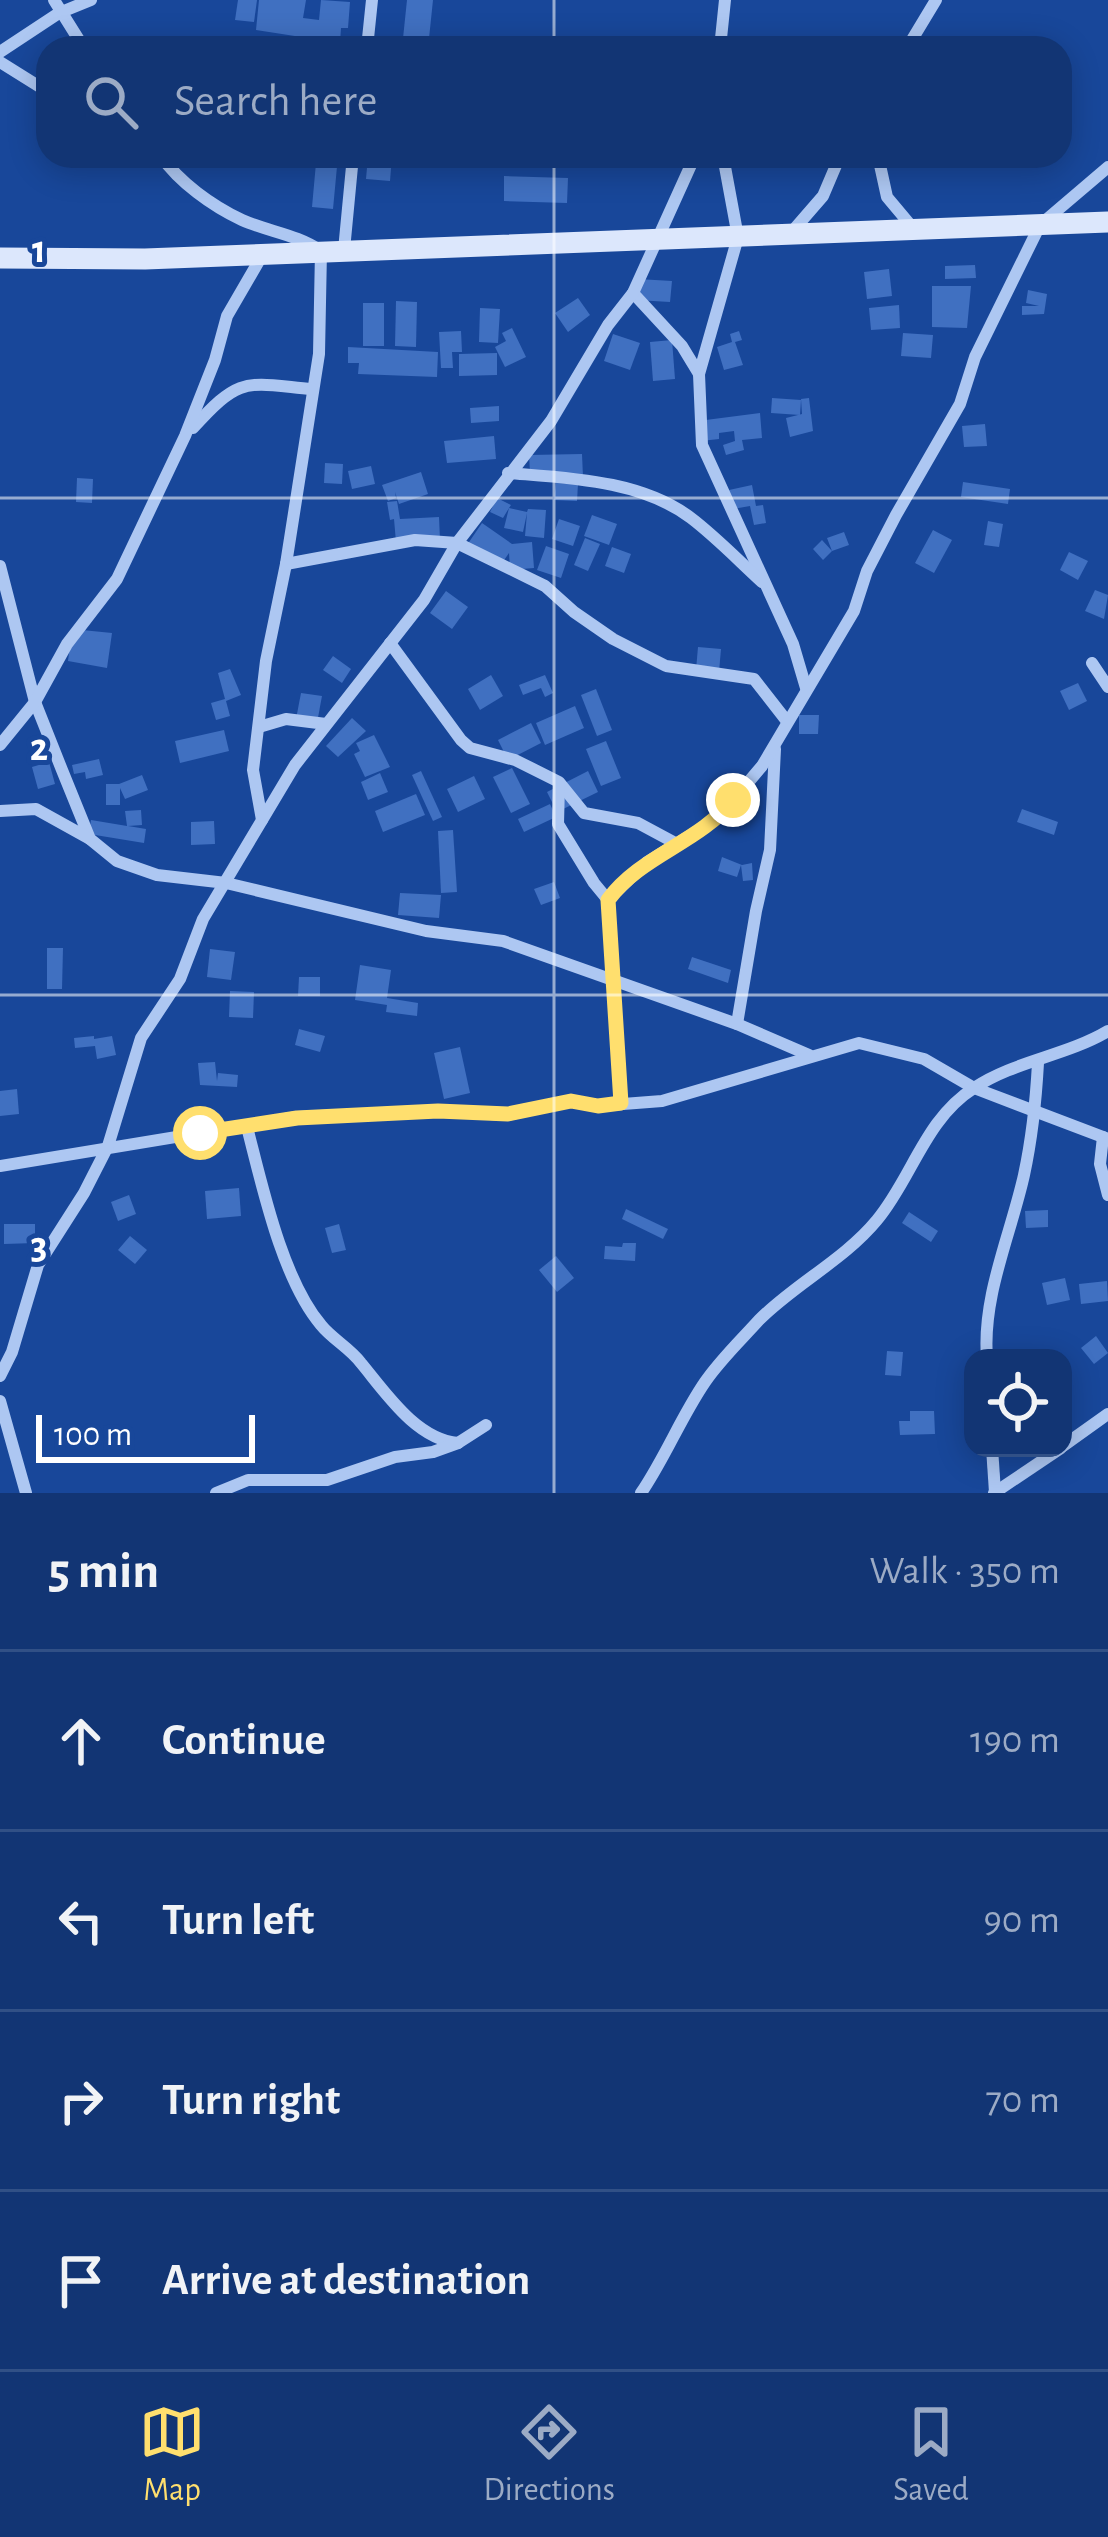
<!DOCTYPE html>
<html lang="en">
<head>
<meta charset="utf-8">
<style>
  body { margin:0; font-family:"Alegreya Sans",sans-serif; background:#1f407c; color:#f1f3f6 }
  .controls { position:absolute; right:36px; bottom:36px; display:grid; overflow:hidden; border-radius:24px; box-shadow:0 6px 30px #0003 }
  .controls button { width:108px; height:108px; display:grid; place-items:center; padding:0; border:0; border-bottom:3px solid #315086; background:#123574; color:#f1f3f6; font:60px sans-serif }
  .scale { position:absolute; left:36px; bottom:30px; width:219px; box-sizing:border-box; padding-left:12px; border:6px solid #fff; border-top:0; font-size:33px; line-height:42px; white-space:nowrap; color:#fff; -webkit-text-stroke:9px #18479a; paint-order:stroke }
  .stop { position:absolute; width:36px; height:36px; margin:-27px; border:9px solid #ffdf6e; border-radius:50%; background:#fff }
  .stop.end { background:#ffdf6e; border-color:#fff; box-shadow:0 3px 12px #0008 }
  .list { margin:0; padding:0; list-style:none }
  h2 { display:flex; justify-content:space-between; align-items:center; height:156px; margin:0; padding:0 48px; font-size:51px }
  h2 small { font-size:39px; font-weight:400; color:#9cabc5 }
  .list li { display:grid; grid-template-columns:78px 1fr auto; gap:36px; align-items:center; box-sizing:border-box; height:180px; padding:0 48px; border-top:3px solid #315086 }
  .list b { display:block; font-size:45px; white-space:nowrap }
  .list em { font-size:39px; font-style:normal; color:#9cabc5 }
  .icon { flex:none; width:66px; height:66px; fill:none; stroke:currentColor; stroke-width:2; stroke-linecap:round; stroke-linejoin:round }
  .map { position:relative; flex:none; width:1108px; height:1493px; overflow:hidden }
  .search { position:absolute; background:#123574; box-shadow:0 6px 30px #0003; left:36px; right:36px; top:36px; height:132px; display:flex; align-items:center; gap:30px; box-sizing:border-box; padding:0 42px; border-radius:36px; color:#9cabc5; font-size:45px }
  .sheet { height:876px; background:#123574 }
  nav { display:flex; justify-content:space-around; align-items:center; box-sizing:border-box; height:168px; border-top:3px solid #315086; background:#123574; font-size:33px; color:#9cabc5 }
  nav a { display:grid; justify-items:center; gap:6px }
  nav .on { color:#ffdf6e }
  .map>svg:first-child { display:block }
</style>
</head>
<body>
<div class="map">
<svg width="1108" height="1493" viewBox="0 0 1108 1493">
  <rect width="100%" height="100%" fill="#18479a"/>
  <g fill="#4070c1">
    <polygon points="238,0 257,0 254,22 235,20"/>
    <polygon points="259,0 306,0 303,18 319,20 321,0 350,2 348,28 341,28 340,43 256,30"/>
    <polygon points="407,0 433,0 428,48 402,48"/>
    <polygon points="295,156 338,156 333,209 312,207 316,163 294,161"/>
    <polygon points="368,156 392,156 390,181 366,179"/>
    <polygon points="504,176 568,178 567,203 504,201"/>
    <polygon points="975,265 976,278 945,279 945,266"/>
    <polygon points="889,269 892,296 867,299 864,272"/>
    <polygon points="638,279 672,281 670,302 636,300"/>
    <polygon points="932,286 971,286 967,328 932,327"/>
    <polygon points="1028,290 1047,294 1044,314 1022,315 1022,306 1039,306 1026,303"/>
    <polygon points="578,298 590,315 568,332 555,313"/>
    <polygon points="396,301 417,302 416,347 395,346"/>
    <rect x="363" y="303" width="21" height="43"/>
    <polygon points="899,305 900,328 871,330 869,308"/>
    <polygon points="480,308 500,309 498,343 479,342"/>
    <polygon points="512,328 526,357 505,367 495,347 506,341 502,333"/>
    <polygon points="461,331 462,352 452,352 453,368 441,368 439,332"/>
    <polygon points="739,331 742,340 735,342 743,365 724,370 717,347 732,342 730,334"/>
    <polygon points="903,333 933,335 931,358 901,356"/>
    <polygon points="613,334 640,343 630,370 604,361"/>
    <polygon points="672,340 675,379 653,381 650,342"/>
    <polygon points="348,347 438,352 437,377 358,374 359,363 348,363"/>
    <polygon points="497,353 497,375 459,376 459,354"/>
    <polygon points="772,398 801,400 800,415 771,413"/>
    <polygon points="809,398 813,431 790,437 786,418 802,414 801,399"/>
    <polygon points="499,406 499,421 471,423 470,408"/>
    <polygon points="760,413 762,438 742,440 744,450 726,455 723,445 735,441 734,431 719,433 719,439 701,441 698,421"/>
    <polygon points="985,424 987,446 964,447 962,426"/>
    <polygon points="494,436 496,459 447,463 444,441"/>
    <polygon points="582,454 583,477 530,472 529,455"/>
    <polygon points="325,463 343,464 342,484 324,483"/>
    <polygon points="371,466 375,484 352,489 348,471"/>
    <polygon points="421,472 428,494 399,504 395,492 396,498 388,501 382,485"/>
    <polygon points="77,478 93,479 92,503 76,502"/>
    <polygon points="963,482 1010,489 1008,504 961,497"/>
    <polygon points="556,483 578,484 577,501 554,500"/>
    <polygon points="752,485 756,506 763,505 766,523 754,525 750,506 733,509 729,490"/>
    <polygon points="497,498 511,505 509,508 527,512 528,509 546,510 544,538 525,536 527,513 523,532 504,528 509,508 503,518 490,512"/>
    <polygon points="397,501 400,519 439,517 440,540 396,542 394,519 390,520 387,502"/>
    <polygon points="592,515 617,524 609,545 584,536"/>
    <polygon points="559,519 580,526 573,546 552,539"/>
    <polygon points="988,521 1003,524 999,547 984,545"/>
    <polygon points="482,523 512,544 532,542 534,568 510,570 509,553 500,566 467,545"/>
    <polygon points="933,530 952,540 934,573 915,563"/>
    <polygon points="844,532 849,545 832,551 823,560 813,549 822,540 832,551 827,538"/>
    <polygon points="585,538 600,544 588,571 574,565"/>
    <polygon points="546,546 569,554 561,578 537,570"/>
    <polygon points="612,547 631,554 624,573 605,566"/>
    <polygon points="1069,552 1088,561 1078,580 1060,570"/>
    <polygon points="1095,590 1108,595 1104,619 1085,611"/>
    <polygon points="446,591 468,607 452,629 430,613"/>
    <polygon points="72,629 112,633 107,668 68,661"/>
    <polygon points="698,647 721,649 719,672 696,670"/>
    <polygon points="333,656 351,669 342,683 323,670"/>
    <polygon points="230,669 241,695 226,701 230,716 216,720 211,703 225,699 218,673"/>
    <polygon points="491,675 503,696 480,710 468,689"/>
    <polygon points="545,675 553,693 545,697 541,688 523,695 519,685"/>
    <polygon points="1078,683 1087,701 1069,710 1060,691"/>
    <polygon points="596,689 612,730 597,736 581,695"/>
    <polygon points="301,693 322,696 317,723 296,719"/>
    <polygon points="575,706 584,728 545,745 536,723"/>
    <polygon points="799,715 819,715 818,734 799,734"/>
    <polygon points="352,718 366,731 338,757 326,746"/>
    <polygon points="531,723 541,743 508,760 498,740"/>
    <polygon points="224,730 229,751 180,763 175,741"/>
    <polygon points="374,735 390,767 365,777 354,754 360,751 356,743"/>
    <polygon points="606,741 621,778 601,786 586,749"/>
    <polygon points="99,759 103,775 86,779 85,772 74,774 72,765"/>
    <polygon points="49,762 55,784 38,789 32,767"/>
    <polygon points="512,768 530,804 511,813 493,777"/>
    <polygon points="421,771 442,817 433,821 412,775"/>
    <polygon points="588,771 598,792 557,812 547,792"/>
    <polygon points="380,773 388,792 368,800 361,782"/>
    <polygon points="142,775 148,790 125,799 120,788 120,805 106,805 106,784 119,784"/>
    <polygon points="474,776 485,799 458,812 447,789"/>
    <polygon points="416,794 425,815 383,832 375,811"/>
    <polygon points="550,804 556,817 524,832 518,819"/>
    <polygon points="1022,809 1058,822 1054,835 1017,822"/>
    <polygon points="141,810 142,825 128,826 146,829 144,843 89,834 91,820 127,826 125,811"/>
    <polygon points="214,821 215,844 191,845 191,822"/>
    <polygon points="453,830 457,892 441,893 438,831"/>
    <polygon points="722,857 742,865 752,863 753,880 743,881 741,865 737,877 718,871"/>
    <polygon points="554,882 560,898 541,905 534,889"/>
    <polygon points="400,893 441,895 439,918 398,915"/>
    <polygon points="47,948 63,948 62,989 47,989"/>
    <polygon points="210,949 235,952 231,980 207,977"/>
    <polygon points="692,957 731,970 728,983 688,969"/>
    <polygon points="360,965 391,970 387,998 418,1003 417,1016 386,1012 387,1005 355,1000"/>
    <polygon points="299,977 320,977 320,996 298,996"/>
    <polygon points="230,991 254,992 253,1018 229,1017"/>
    <polygon points="299,1029 325,1036 320,1052 295,1045"/>
    <polygon points="94,1036 94,1039 112,1036 116,1055 97,1059 95,1046 75,1048 74,1038"/>
    <polygon points="460,1047 470,1093 444,1099 434,1053"/>
    <polygon points="215,1062 217,1081 218,1073 238,1075 237,1087 200,1085 198,1063"/>
    <polygon points="17,1089 19,1114 0,1116 0,1091"/>
    <polygon points="239,1188 241,1216 207,1219 205,1191"/>
    <polygon points="129,1195 136,1214 118,1221 111,1202"/>
    <polygon points="626,1209 668,1229 663,1239 622,1219"/>
    <polygon points="1048,1210 1048,1227 1026,1228 1025,1211"/>
    <polygon points="909,1212 938,1231 931,1242 902,1223"/>
    <polygon points="4,1224 35,1224 35,1243 4,1244"/>
    <polygon points="339,1224 346,1250 332,1253 325,1228"/>
    <polygon points="130,1236 147,1250 135,1264 118,1250"/>
    <polygon points="623,1243 636,1243 635,1261 604,1259 605,1246 622,1247"/>
    <polygon points="556,1256 574,1278 557,1292 539,1270"/>
    <polygon points="1065,1278 1070,1300 1047,1305 1042,1283"/>
    <polygon points="1107,1281 1108,1301 1081,1304 1079,1284"/>
    <polygon points="1096,1336 1108,1353 1094,1364 1081,1348"/>
    <polygon points="887,1351 903,1352 901,1376 885,1375"/>
    <polygon points="910,1411 934,1411 935,1434 900,1435 899,1421 910,1421"/>
  </g>
  <g fill="none" stroke-linecap="round" stroke-linejoin="round">
    <g stroke="#adc7f2" stroke-width="12">
      <polyline points="54,0 84,48"/>
      <polyline points="367,48 372,0"/>
      <polyline points="720,48 725,0"/>
      <polyline points="907,48 936,0"/>
      <polyline points="0,52 59,13 91,0"/>
      <polyline points="0,62 48,92"/>
      <path d="M161,156C179,182 212,206 242,220C269,232 296,234 321,251L319,354L286,564L266,661L253,770L262,820"/>
      <polyline points="878,156 887,197 913,228"/>
      <polyline points="790,234 823,196 840,156"/>
      <polyline points="344,250 353,156"/>
      <polyline points="633,293 682,346 699,374 702,445 793,644 806,688"/>
      <polyline points="699,374 738,237 723,156"/>
      <path d="M193,428C241,375 245,383 312,389"/>
      <path d="M508,473C568,478 641,480 691,518C716,537 739,561 762,582"/>
      <polyline points="286,564 415,540 457,543 545,586 574,612 613,639 666,666 754,679 786,720"/>
      <polyline points="0,566 35,702 62,770 90,839 117,861 157,875 226,883 426,931 503,941 737,1024 809,1055"/>
      <polyline points="390,643 461,740 470,748 515,760 559,782 584,813 638,823 679,845"/>
      <polyline points="1092,663 1108,687"/>
      <polyline points="259,727 286,719 326,724"/>
      <polyline points="0,745 35,702 67,644 117,579 185,436 215,360 227,316 263,254"/>
      <polyline points="559,784 558,824 594,883 608,900"/>
      <polyline points="0,811 36,809 90,839"/>
      <polyline points="737,1024 756,911 770,850 775,749"/>
      <polyline points="621,1103 608,900 647,862 718,818 762,766 854,611 867,571 896,515 960,404 975,357 1040,225 1108,167"/>
      <path d="M247,1127C262,1185 282,1279 321,1325C332,1339 350,1348 361,1363C386,1393 416,1439 458,1443"/>
      <polyline points="1103,1137 1100,1164 1108,1195"/>
      <polyline points="0,1166 297,1117 438,1111 508,1115 571,1101 597,1106 662,1101 859,1043 924,1059 974,1088 1108,1139"/>
      <path d="M987,1358C982,1296 1011,1234 1024,1175C1032,1138 1036,1100 1038,1063"/>
      <polyline points="0,1376 12,1352 38,1265 84,1193 108,1146 141,1038 180,979 203,919 295,765 424,600 457,543 551,421 608,325 633,293 695,156"/>
      <polyline points="0,1401 26,1493"/>
      <polyline points="1063,1446 1108,1414"/>
      <polyline points="992,1448 995,1492"/>
      <polyline points="216,1493 248,1480 327,1480 395,1457 433,1452 458,1443 486,1425"/>
      <path d="M641,1493C665,1458 681,1417 705,1382C720,1360 741,1340 759,1320C796,1283 844,1260 877,1220C912,1178 925,1119 974,1088C1014,1061 1066,1056 1108,1031"/>
      <polyline points="994,1493 1061,1448"/>
    </g>
    <polyline stroke="#dce7fc" stroke-width="21" points="0,258 145,259 1108,222"/>
  </g>
  <g fill="none" stroke-linecap="round" stroke-linejoin="round">
    <path stroke="#ffdf6e" stroke-width="15" d="M200,1133L297,1118L438,1111L508,1114L571,1101L598,1106L621,1103L608,900C641,855 699,843 733,800"/>
  </g>
  <path fill="none" stroke="#fff" stroke-width="3" stroke-opacity="0.55" d="M554,0V48M554,156V1493M0,498H1108M0,995H1108"/>
  <g font-size="39" text-anchor="middle" font-weight="bold" fill="#fff" stroke="#18479a" stroke-width="10" stroke-linejoin="round" paint-order="stroke">
    <text x="39" y="262">1</text>
    <text x="39" y="760">2</text>
    <text x="39" y="1258">3</text>
  </g>
</svg>
<div class="controls">
<button><svg class="icon" aria-label="locate" viewBox="0 0 24 24"><circle cx="12" cy="12" r="6"/><path d="M12 2v4M12 18v4M2 12h4M18 12h4"/></svg></button>
</div>
<div class="scale">100 m</div>
<div class="stop" style="left:200px;top:1133px"></div>
<div class="stop end" style="left:733px;top:800px"></div>
<div class="search"><svg class="icon" aria-label="search" viewBox="0 0 24 24"><circle cx="10" cy="10" r="6"/><path d="M15 15l6 6"/></svg>Search here</div>
</div>
<section class="sheet">
<h2>5 min<small>Walk · 350 m</small></h2>
<ul class="list">
<li><svg class="icon" aria-label="ahead" viewBox="0 0 24 24"><path d="M12 20V5M6 11l6-6 6 6"/></svg><div><b>Continue</b></div><em>190 m</em></li>
<li><svg class="icon" aria-label="left" viewBox="0 0 24 24"><path d="M17 20v-9H6M10 6l-5 5 5 5"/></svg><div><b>Turn left</b></div><em>90 m</em></li>
<li><svg class="icon" aria-label="right" viewBox="0 0 24 24"><path d="M7 20v-9h11M14 6l5 5-5 5"/></svg><div><b>Turn right</b></div><em>70 m</em></li>
<li><svg class="icon" aria-label="arrive" viewBox="0 0 24 24"><path d="M6 21V4h12l-3 4 3 4H6"/></svg><div><b>Arrive at destination</b></div></li>
</ul>
</section>
<nav>
<a class="on"><svg class="icon" aria-label="map" viewBox="0 0 24 24"><path d="M3 6l6-2 6 2 6-2v14l-6 2-6-2-6 2zM9 4v14M15 6v14"/></svg>Map</a>
<a><svg class="icon" aria-label="directions" viewBox="0 0 24 24"><path d="M12 3l9 9-9 9-9-9zM9 14v-3h6M13 9l2 2-2 2"/></svg>Directions</a>
<a><svg class="icon" aria-label="saved" viewBox="0 0 24 24"><path d="M7 4h10v16l-5-4-5 4z"/></svg>Saved</a>
</nav>
</body>
</html>
